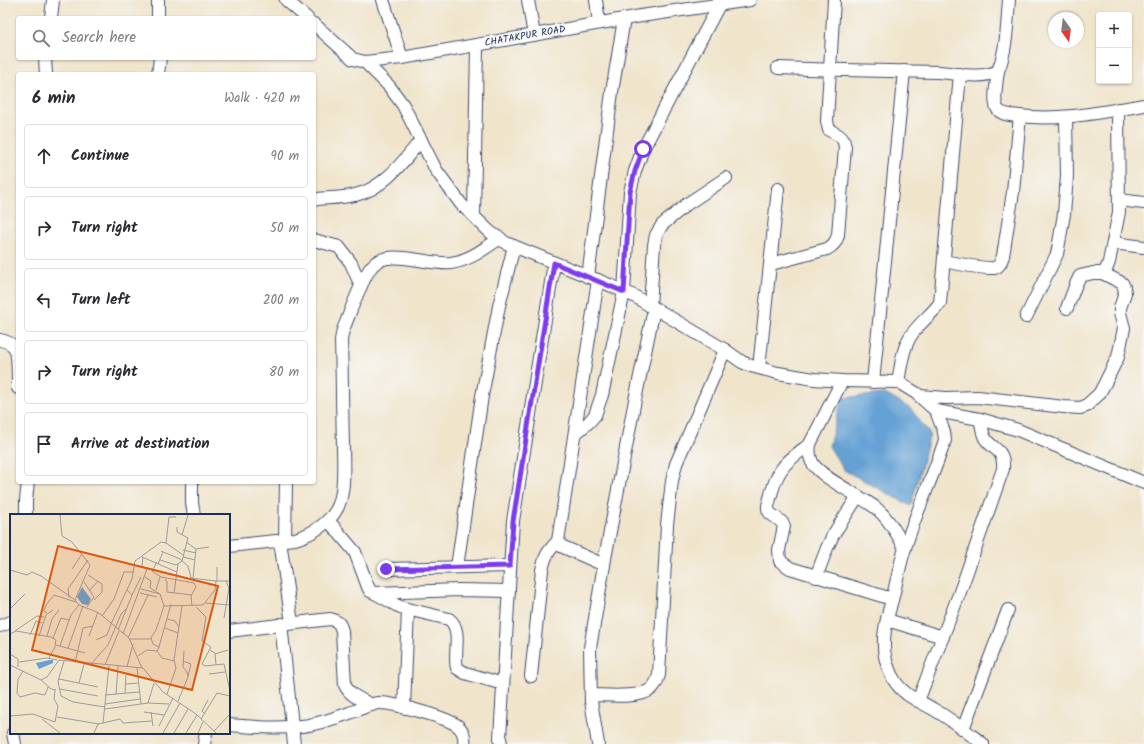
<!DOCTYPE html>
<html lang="en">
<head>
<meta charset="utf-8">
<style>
  body { margin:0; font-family:Kalam,sans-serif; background:#f2f2f3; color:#2b2b33 }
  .controls { position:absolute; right:12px; top:12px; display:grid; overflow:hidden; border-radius:4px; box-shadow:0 1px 3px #0004 }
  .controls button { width:36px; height:36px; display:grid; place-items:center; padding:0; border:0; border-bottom:1px solid #e1e1e2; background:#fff; color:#2b2b33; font:20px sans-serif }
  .compass { position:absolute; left:1048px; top:12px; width:36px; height:36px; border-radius:50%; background:#fff; box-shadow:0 1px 3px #0004; rotate:166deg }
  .stop { position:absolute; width:12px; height:12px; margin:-9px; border:3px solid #7c3aed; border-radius:50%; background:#fff }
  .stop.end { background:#7c3aed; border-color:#fff; box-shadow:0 1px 4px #0008 }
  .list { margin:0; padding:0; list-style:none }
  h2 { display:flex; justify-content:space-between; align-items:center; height:52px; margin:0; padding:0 16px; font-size:17px }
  h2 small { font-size:13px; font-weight:400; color:#7c7c81 }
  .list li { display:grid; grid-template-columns:26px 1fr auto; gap:12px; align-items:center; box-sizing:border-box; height:64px; margin:0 8px 8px; padding:0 8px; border:1px solid #e1e1e2; border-radius:4px }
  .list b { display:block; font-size:15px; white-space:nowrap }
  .list em { font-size:13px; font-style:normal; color:#7c7c81 }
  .icon { flex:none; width:22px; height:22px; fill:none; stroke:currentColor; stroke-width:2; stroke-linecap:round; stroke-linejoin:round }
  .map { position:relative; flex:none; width:1144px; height:744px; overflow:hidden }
  .search { position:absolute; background:#fff; box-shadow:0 1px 3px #0004; left:16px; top:16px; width:300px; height:44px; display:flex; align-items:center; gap:10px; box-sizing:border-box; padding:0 14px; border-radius:4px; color:#7c7c81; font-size:15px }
  .panel { position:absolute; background:#fff; box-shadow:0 1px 3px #0004; left:16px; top:72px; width:300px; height:412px; border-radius:4px }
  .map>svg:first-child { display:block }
</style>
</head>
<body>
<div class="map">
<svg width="1144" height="744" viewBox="0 0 1144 744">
  <rect width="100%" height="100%" fill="#f6f6f2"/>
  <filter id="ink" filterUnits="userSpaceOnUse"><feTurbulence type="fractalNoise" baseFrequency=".025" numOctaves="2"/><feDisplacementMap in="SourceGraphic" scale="8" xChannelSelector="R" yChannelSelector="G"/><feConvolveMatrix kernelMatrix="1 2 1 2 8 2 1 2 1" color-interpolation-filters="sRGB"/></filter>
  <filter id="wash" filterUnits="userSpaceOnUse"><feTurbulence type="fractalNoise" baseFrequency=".012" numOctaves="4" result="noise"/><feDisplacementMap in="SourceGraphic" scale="16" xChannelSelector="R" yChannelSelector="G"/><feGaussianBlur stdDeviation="0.9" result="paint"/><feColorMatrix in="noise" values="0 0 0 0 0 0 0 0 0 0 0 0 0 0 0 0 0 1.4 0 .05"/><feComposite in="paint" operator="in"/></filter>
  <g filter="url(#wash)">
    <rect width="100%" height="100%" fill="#f0e4cb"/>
    <polygon fill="#65a1d5" stroke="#40689a" points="885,394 911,409 930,434 911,506 844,470 829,446 842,398"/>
  </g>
  <g filter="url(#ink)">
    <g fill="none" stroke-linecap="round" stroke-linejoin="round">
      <g stroke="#3b4a6e" stroke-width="14">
        <g id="minor">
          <polyline points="286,0 307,18"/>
          <polyline points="383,0 402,58"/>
          <polyline points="528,0 534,35"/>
          <polyline points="596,0 599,23"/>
          <polyline points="51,18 53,0"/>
          <polyline points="158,18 158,0"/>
          <polyline points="314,24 353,59 365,62 402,58 641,16 750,0"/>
          <polyline points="45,58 46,74"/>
          <path d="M365,62L389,86L403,105L436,170L461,204L490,232L506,243L612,286L634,296L725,350L742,362L751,366L778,373L814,379L842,381L898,382L916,393L936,411L944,432L945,440C933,477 916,512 905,548C900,564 897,580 893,596C889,612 883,629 884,646C884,658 889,673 896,683C906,697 920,701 933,709C951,719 967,732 983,744"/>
          <path d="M778,68C831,70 884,71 938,72C957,73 980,80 998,71C1007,49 1007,24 1009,0"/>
          <path d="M998,71C997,80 993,101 997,108C1000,115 1012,115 1019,116C1061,121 1102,112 1144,105"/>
          <polyline points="158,74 160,58"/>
          <path d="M314,200L318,199C330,198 343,198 355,195C382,190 404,161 421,140"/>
          <polyline points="1119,200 1144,203"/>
          <polyline points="474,216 477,45"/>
          <polyline points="314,240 339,247 351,263 361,286"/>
          <polyline points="1113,243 1144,247"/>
          <path d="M944,261C954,263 985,269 994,268C1000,267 1001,261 1003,256L1013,192L1020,116"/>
          <path d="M771,264L827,249C834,245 836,242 838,235L845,147C843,135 839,136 829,130L827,121L834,0"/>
          <polyline points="588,277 612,92 624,19"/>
          <polyline points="598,280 558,541 561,546 604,565"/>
          <polyline points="650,306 654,245 656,235 662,225 687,204 726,178"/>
          <polyline points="1067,308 1076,284 1080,276 1093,273 1102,273 1106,270 1109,262 1119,212 1118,109"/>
          <polyline points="1026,317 1057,254 1059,243 1064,214 1067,176 1066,117"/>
          <path d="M0,340C5,341 11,343 14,347C18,352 18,380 18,388"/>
          <polyline points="759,368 778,189"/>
          <path d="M842,381L810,444C809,450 809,456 812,462C819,477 861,496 876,508C889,519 897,534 905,548"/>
          <polyline points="873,382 904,71"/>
          <path d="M898,382C901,367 902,350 910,337C918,324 931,315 940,303L960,74"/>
          <polyline points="920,396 946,398 978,397 1064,407 1080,408 1086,406 1099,394 1105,383 1118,357 1124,328 1120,313 1120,308 1125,293 1124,287 1122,283 1102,273"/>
          <polyline points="936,411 980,419 1018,430 1144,483"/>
          <polyline points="575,434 589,422 595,415 602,395 624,292 630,192 635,171 643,149 719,5"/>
          <path d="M810,444C800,452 788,459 781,470C774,480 771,494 768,506C767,517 780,516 784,526L779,550L780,561L790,568L892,599"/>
          <polyline points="192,482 192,503 194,515"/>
          <polyline points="26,515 26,500 28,482"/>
          <polyline points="328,520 355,552 368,587 370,591 375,593 459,590 509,591"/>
          <polyline points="285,540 286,482"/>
          <polyline points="280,541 292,623"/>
          <path d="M229,546L295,539C313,534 335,520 340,501C345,485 343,461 343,444C342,409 342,374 341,340L343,330C350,313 361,280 372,266C388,247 429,266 451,263C470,260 484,249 500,238"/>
          <polyline points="457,567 482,396 499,306 514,246"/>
          <polyline points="386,569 510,566"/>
          <polyline points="816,577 827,548 833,535 858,496"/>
          <path d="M375,593L396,605L403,608L449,619C463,630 453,653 457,668L465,673L503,684"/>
          <polyline points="887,620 943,637"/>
          <polyline points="281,624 294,744"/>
          <polyline points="0,626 11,622"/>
          <path d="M229,631L330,619C338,621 340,623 342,631L345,685C350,696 362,700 372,705"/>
          <path d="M531,676L542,570C545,556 548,551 558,541"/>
          <path d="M591,695C605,695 640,699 651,689C656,685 657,681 659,675L667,525L672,481L676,464L725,350"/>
          <path d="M918,701L961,589L1003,469C1005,447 990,450 984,436C982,431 982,425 980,419"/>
          <polyline points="404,708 408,610"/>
          <path d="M229,725C253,727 278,729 302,726C320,724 338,717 355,711C362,708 370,704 378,703C391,702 450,718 459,727C464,732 465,737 464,744"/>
          <polyline points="963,729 1008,610"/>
          <polyline points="13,733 15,744"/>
          <polyline points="204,744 206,733"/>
          <polyline points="501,744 500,738 513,521 554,263"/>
          <polyline points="598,744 591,701 590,648 606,553 634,405 654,309"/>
        </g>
      </g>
      <use href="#minor" stroke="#fff" stroke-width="12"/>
    </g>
  </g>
  <g fill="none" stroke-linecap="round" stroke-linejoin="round" filter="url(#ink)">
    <polyline stroke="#7c3aed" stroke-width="5" points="386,569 510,566 513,521 554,263 624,292 630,192 635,171 643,149"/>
  </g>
  <g text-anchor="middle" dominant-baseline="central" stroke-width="3" stroke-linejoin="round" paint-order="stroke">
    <g font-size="10" fill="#1b2f5e" stroke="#f6f6f2">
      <text transform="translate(525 36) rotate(-10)">CHATAKPUR ROAD</text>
    </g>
  </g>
  <g transform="translate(10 514)">
    <rect width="220" height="220" fill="#f0e4cb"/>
    <path d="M72,73L81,85L78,91L72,90L67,83ZM40,146H43V149L29,155L26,149Z" fill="#65a1d5"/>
    <path fill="none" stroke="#9b9c9f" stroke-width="1" d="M50,1L52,22L62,28L80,51L65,86L69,91L89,99L119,124L132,154M172,21L178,1M176,28L186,35L183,64M156,29L173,41M186,35L199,33M173,36L186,39M151,37L170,45L178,52L181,64L206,67M132,43L167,58M173,43L185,46M150,46L166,51L172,47L178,24L167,18V13M147,48L142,57L151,63L184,69L186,73L181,82L182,92M148,50L153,38M62,55L72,40M0,56L17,61L22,58L31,62L65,86M78,61L92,70V78L84,86M135,63L141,67L140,74L150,80M155,65L157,68V78L182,81M207,67V53M74,68L84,83L77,93M131,75L150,80L154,92M146,76L150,63M79,77L88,67M130,79L147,83M164,79L168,50M122,81L131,63M59,83L58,75L78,46M195,89L220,91M186,93L196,103L192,127L201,133L192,150L195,152L214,150L220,177M0,95L15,80M37,99L34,97L36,91L44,81L66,88M92,102L104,85L114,58H123M214,104L219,74L216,67M157,105L165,107L169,113M101,110L122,65L125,47L151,28L156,29L159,3H166M155,114L168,119M108,116L122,81L117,76M5,117L27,102L34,103M0,120L6,117L41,123L46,126L45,131M113,120L137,55L132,52L133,43M20,121L26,107L32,109M29,122L36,101L43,96M37,122L42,105L49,96M79,122L88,98M43,124L51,104L59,106M118,124L138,81M141,124L143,130L149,133M220,124V143M120,125H140L146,116L154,92L193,91L205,76L206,67H220M86,126L97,121L101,110M50,132L61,101L69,91M58,134L73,92M200,136L205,139L206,151M147,137L152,144L164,147M0,140L8,145V153M205,140L218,136M128,142L137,136L147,137L149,133L161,90M39,144L46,131L75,139M54,147L48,167L51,182L63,188L95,193M173,147L181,150L178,162M9,148L37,144L47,146M65,149L73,114L83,112M81,150L98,131L111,100L116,95M0,151L31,166L37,163L49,146L133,154L153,178L186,200L206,219M95,151L109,117M117,153L123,130M127,154L131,190M13,157L8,165L7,179L10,183L25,179L35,181L38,173M199,160L215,158M49,165L88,173M31,166L41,175L46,176M69,169L74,150M116,170L128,169M50,175L88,182M115,179L116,161M106,180L108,152M157,180L166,154L164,146L172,92M95,181L129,178M168,187L178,163L177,158L173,153L174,137M138,189L159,190M95,190L130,185M95,195L138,189L144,169M134,198L154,201M141,198L143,212M195,200L192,197L198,186M0,202L23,200L45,208L48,192L44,185L45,176M47,203L89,210M32,205L50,219M191,205L207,179L220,182M93,209L110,205L113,209L142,207M149,212L163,184M204,217L220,200M84,219L88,210L93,209L99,152M153,219L170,189M164,219L178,195M176,219L187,201M188,219L193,208"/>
    <path fill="#de5710" fill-opacity="0.15" stroke="#de5710" stroke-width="2" d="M48,32L208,72L182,176L22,136Z"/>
    <rect width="220" height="220" fill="none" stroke="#1b2f5e" stroke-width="2"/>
  </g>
</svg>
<div class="controls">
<button>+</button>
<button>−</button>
</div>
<svg class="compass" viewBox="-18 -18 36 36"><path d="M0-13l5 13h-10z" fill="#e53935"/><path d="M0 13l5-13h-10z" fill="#7c7c81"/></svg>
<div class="stop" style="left:643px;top:149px"></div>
<div class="stop end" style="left:386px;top:569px"></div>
<div class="search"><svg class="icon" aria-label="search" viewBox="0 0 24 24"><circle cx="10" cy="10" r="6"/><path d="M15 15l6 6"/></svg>Search here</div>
<section class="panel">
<h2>6 min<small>Walk · 420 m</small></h2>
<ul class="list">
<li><svg class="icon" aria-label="ahead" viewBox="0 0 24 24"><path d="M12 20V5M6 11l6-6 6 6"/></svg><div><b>Continue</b></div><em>90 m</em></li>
<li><svg class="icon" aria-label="right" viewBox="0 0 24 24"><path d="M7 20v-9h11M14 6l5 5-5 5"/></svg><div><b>Turn right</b></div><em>50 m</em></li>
<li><svg class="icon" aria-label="left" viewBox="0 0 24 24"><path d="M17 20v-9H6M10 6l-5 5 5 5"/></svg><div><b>Turn left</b></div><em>200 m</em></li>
<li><svg class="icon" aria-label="right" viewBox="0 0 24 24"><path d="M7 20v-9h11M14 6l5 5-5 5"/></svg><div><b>Turn right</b></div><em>80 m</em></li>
<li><svg class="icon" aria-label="arrive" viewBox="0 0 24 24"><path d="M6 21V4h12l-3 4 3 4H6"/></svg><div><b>Arrive at destination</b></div></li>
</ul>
</section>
</div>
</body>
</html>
